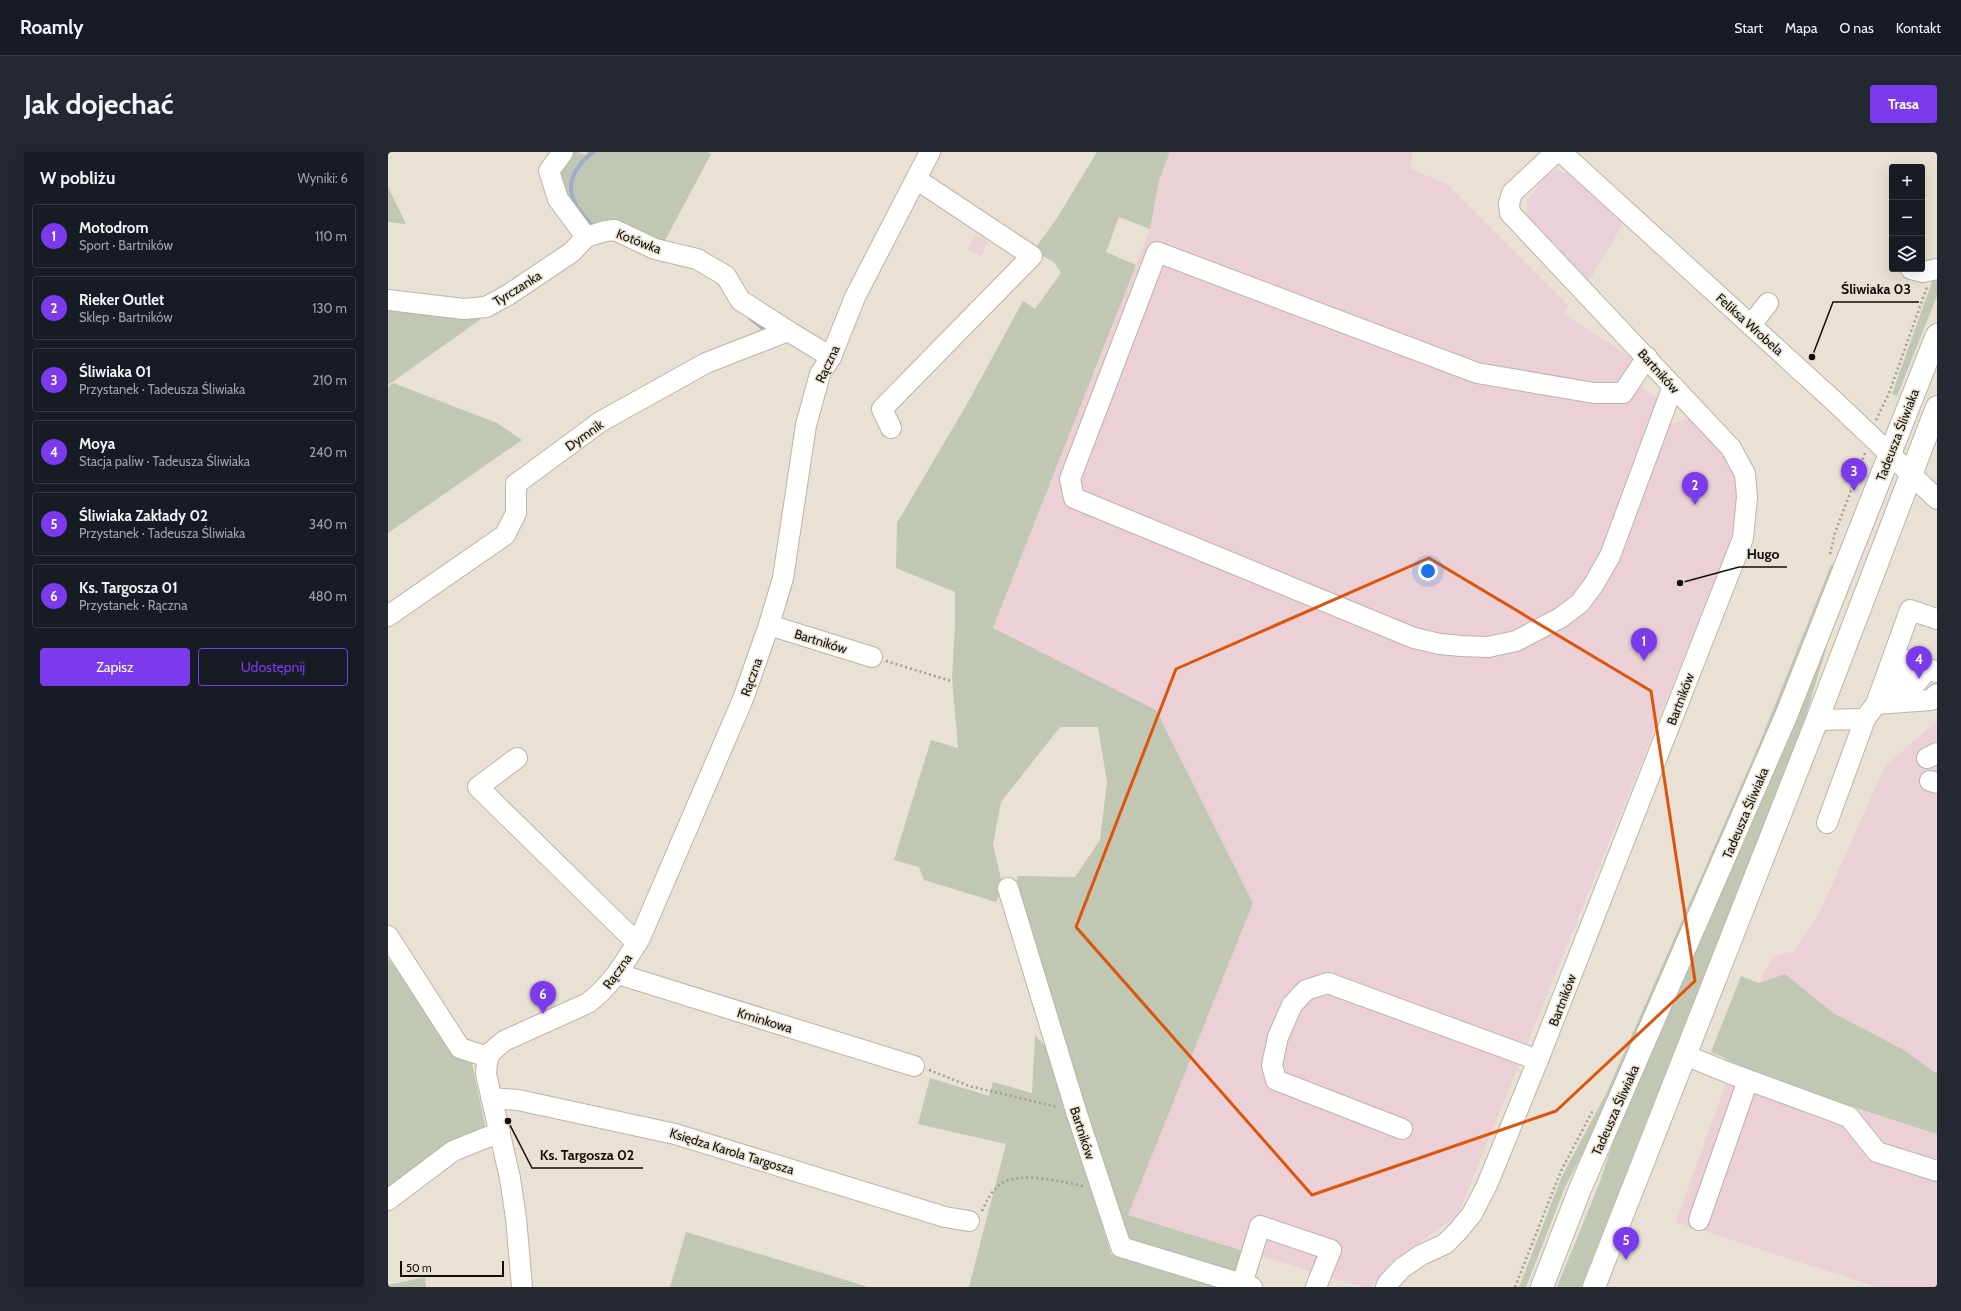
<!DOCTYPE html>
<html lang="pl">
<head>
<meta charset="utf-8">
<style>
  body { margin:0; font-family:Cabin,sans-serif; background:#242831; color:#f1f3f6 }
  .controls { position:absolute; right:12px; top:12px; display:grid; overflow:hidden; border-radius:4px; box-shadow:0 4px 16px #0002 }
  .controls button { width:36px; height:36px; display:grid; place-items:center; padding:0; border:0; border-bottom:1px solid #363941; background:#171b24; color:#f1f3f6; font:20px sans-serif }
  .scale { position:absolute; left:12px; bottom:10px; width:104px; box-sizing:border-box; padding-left:4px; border:2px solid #110e09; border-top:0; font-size:11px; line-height:14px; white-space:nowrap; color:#110e09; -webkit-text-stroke:3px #e9e1d3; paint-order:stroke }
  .you { position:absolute; left:1040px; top:419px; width:14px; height:14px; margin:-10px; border:3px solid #fff; border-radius:50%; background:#1a73e8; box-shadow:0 0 0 6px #1a73e833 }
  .badge { display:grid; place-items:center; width:26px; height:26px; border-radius:50%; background:#7c3aed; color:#fff; font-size:13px; font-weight:700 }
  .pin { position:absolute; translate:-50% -33px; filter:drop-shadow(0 1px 2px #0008) }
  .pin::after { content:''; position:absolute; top:21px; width:14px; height:12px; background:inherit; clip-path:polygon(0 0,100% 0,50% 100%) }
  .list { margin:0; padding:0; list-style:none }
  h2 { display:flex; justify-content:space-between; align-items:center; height:52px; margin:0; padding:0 16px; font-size:17px }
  h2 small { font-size:13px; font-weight:400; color:#9ea1a6 }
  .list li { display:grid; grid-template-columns:26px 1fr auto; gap:12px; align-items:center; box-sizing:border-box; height:64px; margin:0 8px 8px; padding:0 8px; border:1px solid #363941; border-radius:4px }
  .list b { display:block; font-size:15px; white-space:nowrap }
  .list p { margin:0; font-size:13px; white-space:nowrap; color:#9ea1a6 }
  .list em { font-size:13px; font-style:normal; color:#9ea1a6 }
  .actions { display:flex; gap:8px; padding:12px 16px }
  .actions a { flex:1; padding:9px 0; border:1px solid #7c3aed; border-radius:4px; text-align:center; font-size:14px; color:#7c3aed }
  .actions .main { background:#7c3aed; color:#fff }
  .icon { flex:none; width:22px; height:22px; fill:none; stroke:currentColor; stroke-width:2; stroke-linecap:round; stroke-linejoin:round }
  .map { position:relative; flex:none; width:1549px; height:1135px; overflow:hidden; border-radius:4px }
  header { display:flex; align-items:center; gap:24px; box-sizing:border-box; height:56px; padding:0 20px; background:#171b24; border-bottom:1px solid #363941 }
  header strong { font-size:19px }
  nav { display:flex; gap:22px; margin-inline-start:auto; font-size:14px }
  .intro { display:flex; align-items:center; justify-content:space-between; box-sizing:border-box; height:96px; padding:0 24px }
  h1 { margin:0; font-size:28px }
  .button { padding:10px 18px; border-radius:4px; background:#7c3aed; color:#fff; font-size:14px; font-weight:700 }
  main { display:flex; gap:24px; padding:0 24px }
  aside { flex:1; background:#171b24; border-radius:4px; box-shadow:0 4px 16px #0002 }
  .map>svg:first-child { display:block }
</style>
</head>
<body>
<header>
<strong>Roamly</strong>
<nav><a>Start</a><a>Mapa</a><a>O nas</a><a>Kontakt</a></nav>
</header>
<div class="intro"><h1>Jak dojechać</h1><a class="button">Trasa</a></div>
<main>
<aside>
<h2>W pobliżu<small>Wyniki: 6</small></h2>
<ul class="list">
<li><span class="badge">1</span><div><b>Motodrom</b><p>Sport · Bartników</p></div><em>110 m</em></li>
<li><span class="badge">2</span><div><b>Rieker Outlet</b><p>Sklep · Bartników</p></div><em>130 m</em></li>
<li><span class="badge">3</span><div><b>Śliwiaka 01</b><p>Przystanek · Tadeusza Śliwiaka</p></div><em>210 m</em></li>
<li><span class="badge">4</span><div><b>Moya</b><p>Stacja paliw · Tadeusza Śliwiaka</p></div><em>240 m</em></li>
<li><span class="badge">5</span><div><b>Śliwiaka Zakłady 02</b><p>Przystanek · Tadeusza Śliwiaka</p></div><em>340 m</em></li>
<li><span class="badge">6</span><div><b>Ks. Targosza 01</b><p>Przystanek · Rączna</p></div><em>480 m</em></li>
</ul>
<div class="actions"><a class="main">Zapisz</a><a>Udostępnij</a></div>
</aside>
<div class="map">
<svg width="1549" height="1135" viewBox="0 0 1549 1135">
  <rect width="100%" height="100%" fill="#e9e1d3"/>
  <polygon fill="#ead1d9" points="1168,18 1179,21 1235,72 1201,129 1139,63 1139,48 1159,23"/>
  <g fill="#ebd1d5">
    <polygon points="782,0 1025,0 1022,17 1058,31 1180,153 1176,162 1245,207 1250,233 1271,247 1277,273 1304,266 1340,306 1351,338 1351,369 1070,1063 1002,1111 983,1135 974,1135 740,1063 865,751 768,558 605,476 762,77 771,28"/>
    <polygon points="587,83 600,90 593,104 579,97"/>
    <polygon points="1549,569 1549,1135 1489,1135 1288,1070 1345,911 1335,905 1384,805 1406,799 1431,762 1497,614"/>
  </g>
  <g fill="#c0c7b2">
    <polygon points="180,0 190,0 197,3 200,0 319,0 323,2 274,94 199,76 167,24"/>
    <polygon points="709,0 782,0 771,28 762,77 731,65 718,100 748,113 605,476 768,558 865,751 740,1063 859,1100 850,1122 735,1086 625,740 630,724 687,725 712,688 719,630 710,575 672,575 613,650 605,692 615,736 608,750 536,728 531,715 506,708 543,588 570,596 564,525 567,475 567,440 508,416 509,371 579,252 635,149 647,157 673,121 666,110 645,99 669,66"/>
    <polygon points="0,35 18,72 0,70"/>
    <polygon points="1549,126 1549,144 1509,244 1504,242 1545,127"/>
    <polygon points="0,156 93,167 0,233"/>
    <polygon points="5,231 109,271 134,288 0,381 0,235"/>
    <polygon points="1443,413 1447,413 1444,430 1224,945 1177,1035 1138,1135 1131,1135 1174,1024 1218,942 1334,677 1372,590"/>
    <polygon points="1434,495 1438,497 1415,573 1193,1135 1169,1135 1212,1030 1236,956"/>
    <polygon points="0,806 69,900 83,907 98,978 52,996 0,1039"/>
    <polygon points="1397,822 1445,861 1516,898 1546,920 1549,920 1549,982 1447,949 1345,911 1335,905 1323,900 1353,824 1371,831"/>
    <polygon points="647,883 660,897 723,1102 828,1135 581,1135 618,992 530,972 542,926 601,944 605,930 644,941"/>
    <polygon points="298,1080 471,1132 479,1135 282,1135"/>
    <polygon points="37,1125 38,1135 0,1135 0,1133"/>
  </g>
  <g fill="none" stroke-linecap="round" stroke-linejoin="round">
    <g stroke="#9eadca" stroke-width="4">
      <path d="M204,74C199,67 191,59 187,51C176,30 189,13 205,0"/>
      <polyline points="362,166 377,178"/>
    </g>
    <g stroke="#bcb4a6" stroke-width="22">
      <g id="minor">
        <polyline points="175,0 161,19 170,47 198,85 217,79 227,78 267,97 309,107 338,124 352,148 400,179"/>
        <polyline points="1173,0 1446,249 1549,347"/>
        <polyline points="1523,117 1535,120 1549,117"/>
        <polyline points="0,148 76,157 98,155 120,143 184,100 198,85"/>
        <polyline points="1363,173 1380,151"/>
        <polyline points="1259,205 1235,241 1206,241 1089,221 769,100 682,327 686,346 1026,486 1052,492 1073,494 1100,495 1128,489 1172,466 1192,451 1206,432 1222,404 1285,234"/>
        <polyline points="503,276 494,257 644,104 528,27"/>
        <polyline points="0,464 117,383 128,361 128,332 212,270 318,211 400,179 443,205"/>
        <polyline points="381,473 484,505"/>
        <polyline points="1513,507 1549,520"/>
        <polyline points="1524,511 1488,552 1522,458 1549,467"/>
        <polyline points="1512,550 1540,517"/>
        <polyline points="1429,568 1477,567"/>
        <polyline points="129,606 90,635 249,791"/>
        <polyline points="1539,606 1549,601"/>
        <polyline points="1542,629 1549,631"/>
        <polyline points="1439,671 1477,567 1488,552 1543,548 1549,542"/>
        <polyline points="620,736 688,959 733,1095 864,1135"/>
        <polyline points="0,784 72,896 100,905"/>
        <polyline points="230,822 526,914"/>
        <polyline points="1297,903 1341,921 1461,965 1489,1000 1549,1019"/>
        <polyline points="103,946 130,948 287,982 557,1065 581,1069"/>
        <polyline points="1014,977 888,928 884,913 890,885 904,853 918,838 940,831 1150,908"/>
        <polyline points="0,1048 65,999 112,980"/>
        <polyline points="1311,1068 1360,928"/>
        <polyline points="854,1132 872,1074 943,1098 928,1135"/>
        <path d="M134,1135L128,1066L122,1026L98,922L99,910L102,901L116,889L200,851C224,833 237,810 252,786L355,547L381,473L395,426L418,273L432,222L443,205L467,145L542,0"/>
        <polyline points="998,1135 1000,1131 1014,1116 1033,1103 1057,1092 1070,1079 1084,1062 1099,1033 1150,908 1355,386 1359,345 1357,322 1343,296 1122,61 1121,52 1124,41 1168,0"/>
      </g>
    </g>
    <g stroke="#bcb4a6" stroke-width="24">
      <g id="major">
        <polyline points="1154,1135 1192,1037 1398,564 1549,183"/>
        <polyline points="1206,1135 1429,568 1549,255"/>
      </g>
    </g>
    <g stroke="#a49d92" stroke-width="2.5" stroke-dasharray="2 3" stroke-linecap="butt">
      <polyline points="1488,268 1501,241 1539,135"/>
      <polyline points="1442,402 1447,381 1477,301"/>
      <polyline points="498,509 563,529"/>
      <polyline points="541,918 581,934 670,955"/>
      <path d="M594,1059C599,1048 604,1038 614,1031C633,1019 674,1030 695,1034"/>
      <polyline points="1127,1135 1173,1019 1205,958"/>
    </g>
    <use href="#minor" stroke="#fff" stroke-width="20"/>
    <use href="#major" stroke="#fff" stroke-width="22"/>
  </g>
  <path fill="none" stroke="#dd550c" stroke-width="3" stroke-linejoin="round" d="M1041,406L1263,539L1307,829L1168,959L924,1043L688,775L788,517Z"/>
  <g text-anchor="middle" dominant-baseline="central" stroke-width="3" stroke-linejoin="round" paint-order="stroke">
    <g font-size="13" fill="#110e09" stroke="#e9e1d3">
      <text transform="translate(251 89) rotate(21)">Kotówka</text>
      <text transform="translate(129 136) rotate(-32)">Tyrczanka</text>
      <text transform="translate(1362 172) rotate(42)">Feliksa Wrobela</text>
      <text transform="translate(439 212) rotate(-65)">Rączna</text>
      <text transform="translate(1271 219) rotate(48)">Bartników</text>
      <text transform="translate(196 283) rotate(-35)">Dymnik</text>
      <text transform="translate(1509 283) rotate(-69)">Tadeusza Śliwiaka</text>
      <text transform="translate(433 489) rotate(17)">Bartników</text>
      <text transform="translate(363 525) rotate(-70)">Rączna</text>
      <text transform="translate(1292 547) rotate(-69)">Bartników</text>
      <text transform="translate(1357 661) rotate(-67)">Tadeusza Śliwiaka</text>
      <text transform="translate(229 819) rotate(-54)">Rączna</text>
      <text transform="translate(1174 848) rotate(-69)">Bartników</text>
      <text transform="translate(377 868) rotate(17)">Kminkowa</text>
      <text transform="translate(1227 958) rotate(-66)">Tadeusza Śliwiaka</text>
      <text transform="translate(695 981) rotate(72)">Bartników</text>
      <text transform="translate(344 999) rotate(17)">Księdza Karola Targosza</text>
    </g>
  </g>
  <path fill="none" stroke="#110e09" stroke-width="1.5" d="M1424 205L1445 150H1531M1292 431L1351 415H1399M120 969L144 1016H255"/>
  <g fill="#110e09" stroke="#e9e1d3" stroke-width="1.5">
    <circle cx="1424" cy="205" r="4"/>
    <circle cx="1292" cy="431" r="4"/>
    <circle cx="120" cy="969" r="4"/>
  </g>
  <g font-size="14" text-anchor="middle" font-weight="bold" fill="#110e09" stroke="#e9e1d3" stroke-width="3" stroke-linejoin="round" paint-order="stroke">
    <text x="1488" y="142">Śliwiaka 03</text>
    <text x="1375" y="407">Hugo</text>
    <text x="199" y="1008">Ks. Targosza 02</text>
  </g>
</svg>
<div class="controls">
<button>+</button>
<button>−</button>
<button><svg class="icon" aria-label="layers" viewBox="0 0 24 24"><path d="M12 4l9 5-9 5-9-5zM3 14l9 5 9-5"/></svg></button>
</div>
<div class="scale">50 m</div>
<div class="you"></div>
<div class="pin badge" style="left:1256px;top:509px">1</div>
<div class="pin badge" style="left:1307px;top:353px">2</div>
<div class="pin badge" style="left:1466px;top:339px">3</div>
<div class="pin badge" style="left:1531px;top:527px">4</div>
<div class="pin badge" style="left:1238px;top:1108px">5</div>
<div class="pin badge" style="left:155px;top:862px">6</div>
</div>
</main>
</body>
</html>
